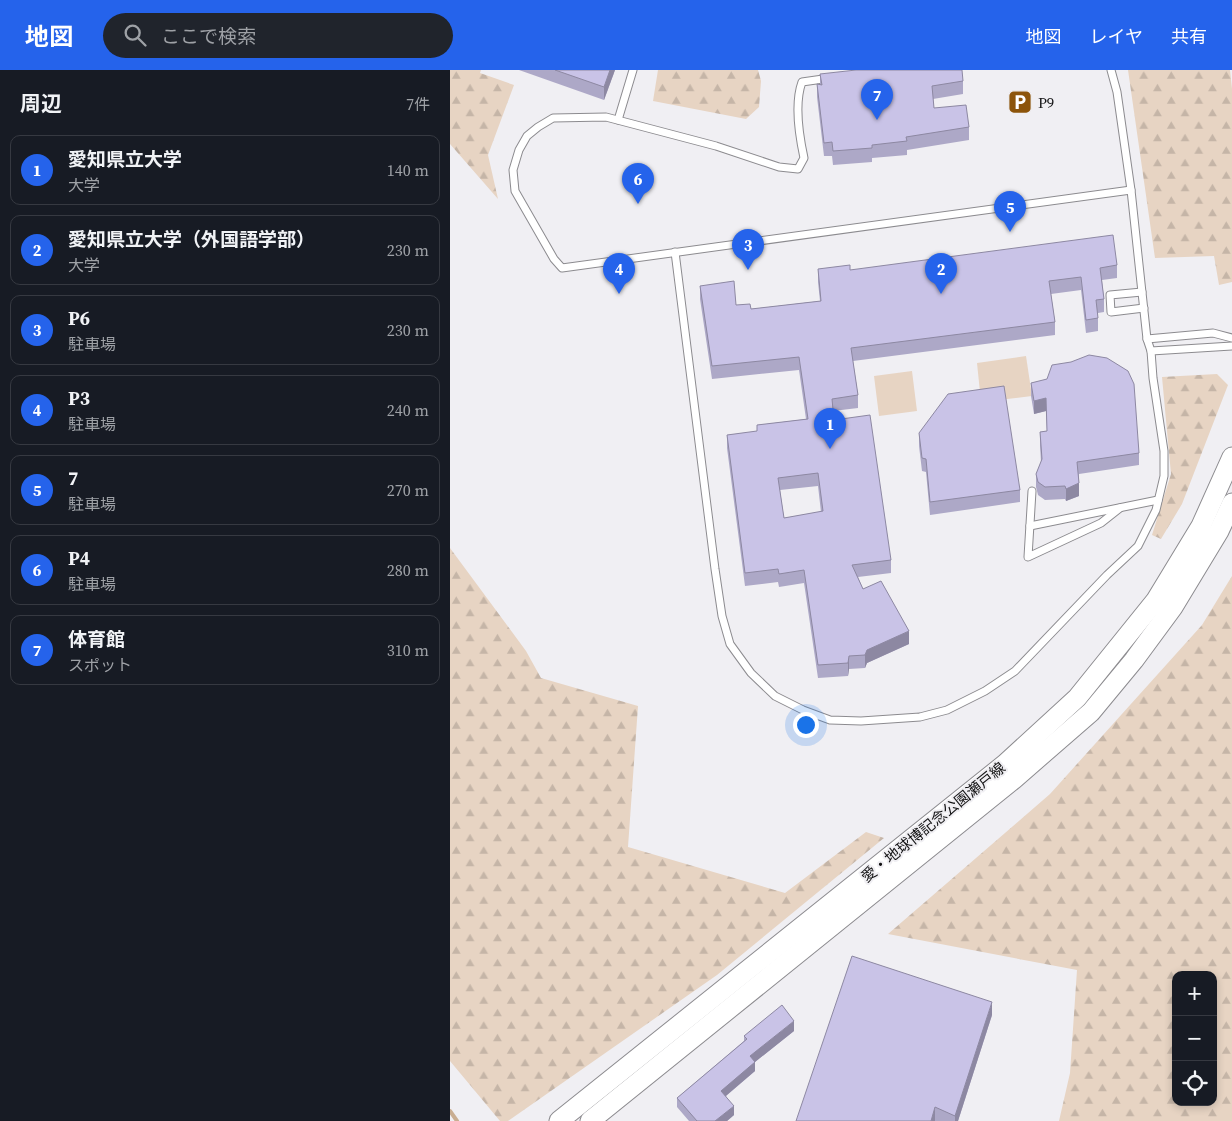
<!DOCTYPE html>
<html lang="ja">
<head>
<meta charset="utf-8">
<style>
  body { margin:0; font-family:"Source Serif 4","Noto Sans JP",serif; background:#20242c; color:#f1f3f6 }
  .controls { position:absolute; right:15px; bottom:15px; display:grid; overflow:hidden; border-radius:10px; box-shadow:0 2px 8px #0003 }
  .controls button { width:45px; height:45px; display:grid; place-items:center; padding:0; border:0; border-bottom:1px solid #363941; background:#171b24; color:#f1f3f6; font:25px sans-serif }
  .you { position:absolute; left:355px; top:654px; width:18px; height:18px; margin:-12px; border:4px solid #fff; border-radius:50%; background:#1a73e8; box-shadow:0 0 0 8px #1a73e833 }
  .badge { display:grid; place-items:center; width:32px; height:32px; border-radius:50%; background:#2563eb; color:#fff; font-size:16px; font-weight:700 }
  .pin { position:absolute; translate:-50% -41px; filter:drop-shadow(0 1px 2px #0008) }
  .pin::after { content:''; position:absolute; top:26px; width:18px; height:15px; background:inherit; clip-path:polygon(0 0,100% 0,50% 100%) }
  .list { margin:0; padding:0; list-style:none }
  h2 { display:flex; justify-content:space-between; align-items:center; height:65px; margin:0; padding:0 20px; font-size:21px }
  h2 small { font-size:16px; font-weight:400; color:#9ea1a6 }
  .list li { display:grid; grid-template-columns:32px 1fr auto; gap:15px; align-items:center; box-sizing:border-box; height:70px; margin:0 10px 10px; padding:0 10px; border:1px solid #363941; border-radius:10px }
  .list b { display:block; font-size:19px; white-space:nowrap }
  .list p { margin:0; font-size:16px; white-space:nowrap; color:#9ea1a6 }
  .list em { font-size:16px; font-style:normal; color:#9ea1a6 }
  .icon { flex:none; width:28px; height:28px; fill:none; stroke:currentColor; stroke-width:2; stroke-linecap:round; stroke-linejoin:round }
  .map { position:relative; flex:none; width:782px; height:1051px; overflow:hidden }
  header { display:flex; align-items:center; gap:30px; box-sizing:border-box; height:70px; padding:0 25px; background:#2563eb; color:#fff }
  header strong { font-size:24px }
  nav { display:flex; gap:28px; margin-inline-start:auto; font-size:18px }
  .search { width:350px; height:45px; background:#20242c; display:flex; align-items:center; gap:12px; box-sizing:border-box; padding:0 18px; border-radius:28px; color:#9ea1a6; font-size:19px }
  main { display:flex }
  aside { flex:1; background:#171b24 }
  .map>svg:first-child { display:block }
</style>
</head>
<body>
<header>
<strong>地図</strong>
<div class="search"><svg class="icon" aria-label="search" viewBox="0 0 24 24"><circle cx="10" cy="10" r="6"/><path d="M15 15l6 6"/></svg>ここで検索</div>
<nav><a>地図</a><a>レイヤ</a><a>共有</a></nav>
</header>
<main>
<aside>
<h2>周辺<small>7件</small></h2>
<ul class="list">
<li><span class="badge">1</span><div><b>愛知県立大学</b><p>大学</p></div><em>140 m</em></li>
<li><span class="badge">2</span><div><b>愛知県立大学（外国語学部）</b><p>大学</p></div><em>230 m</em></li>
<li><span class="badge">3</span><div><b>P6</b><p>駐車場</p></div><em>230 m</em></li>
<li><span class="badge">4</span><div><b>P3</b><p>駐車場</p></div><em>240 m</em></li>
<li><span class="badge">5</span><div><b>7</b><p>駐車場</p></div><em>270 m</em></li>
<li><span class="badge">6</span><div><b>P4</b><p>駐車場</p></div><em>280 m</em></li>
<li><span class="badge">7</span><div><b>体育館</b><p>スポット</p></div><em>310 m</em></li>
</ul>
</aside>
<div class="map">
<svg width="782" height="1051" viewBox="0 0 782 1051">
  <defs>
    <pattern id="forest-firs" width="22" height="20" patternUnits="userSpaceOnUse" patternTransform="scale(1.25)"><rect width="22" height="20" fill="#e7d4c3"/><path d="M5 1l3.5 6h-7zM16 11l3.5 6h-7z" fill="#c5b5a7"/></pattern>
  </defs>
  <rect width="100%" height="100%" fill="#f0eff3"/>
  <g fill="#e7d4c3">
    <polygon points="576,286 582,326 531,332 527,293"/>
    <polygon points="462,301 467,341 429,346 424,306"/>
  </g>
  <g fill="url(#forest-firs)" fill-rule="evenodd">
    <polygon points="0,0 31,0 30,3 64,15 38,85 48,129 0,74"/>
    <polygon points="208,0 308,0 311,11 309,37 296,49 203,31"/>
    <polygon points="678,0 780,0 782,19 782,212 769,215 764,186 705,188"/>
    <polygon points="767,304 778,315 732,434 711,469 702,465 721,404 712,307"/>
    <polygon points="0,478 76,581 91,608 188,636 178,777 335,823 416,762 434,768 267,905 58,1051 50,1051 0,991"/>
    <path d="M782,506V1051H609L620,1003L627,900L438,864L600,724L752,555ZM726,905H763V1032H726Z"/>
  </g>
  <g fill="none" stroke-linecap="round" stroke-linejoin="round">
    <polyline stroke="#c9ad91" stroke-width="4" points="0,1041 7,1051"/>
    <g stroke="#8c8b8f" stroke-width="9">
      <g id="service">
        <path d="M380,8L352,12C344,34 349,65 354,88L348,99L329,97L266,76L156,47L103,48L88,57L77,66L69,80L63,100L65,121L104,189L112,198L681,120"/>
        <polyline points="168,50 183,0"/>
        <polyline points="225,182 265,499 272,546 280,574 301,603 325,626 353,640 380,650 411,651 470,647 497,640 535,621 565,601 657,505 688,476 706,440 714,406 714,381 703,308 701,281 697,269 681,120 667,22 661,0"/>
        <polyline points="692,222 660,225 661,242 694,238"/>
        <polyline points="697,269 763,263 782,268"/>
        <polyline points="701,281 782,276"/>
        <polyline points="582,421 578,487 651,453 670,438"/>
        <polyline points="580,456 708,430"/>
      </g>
    </g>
    <g stroke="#8c8b8f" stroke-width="21">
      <g id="secondary">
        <polyline points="109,1051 555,694 627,628 706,530 751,456 782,387"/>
        <polyline points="140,1051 564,709 641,642 684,590 723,537 769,461 782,433"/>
      </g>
    </g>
    <use href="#service" stroke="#fff" stroke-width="7"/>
    <use href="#secondary" stroke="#fff" stroke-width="19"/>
  </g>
  <g fill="#ada8c7" fill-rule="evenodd">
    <polygon points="69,0 165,0 154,30"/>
    <polygon points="370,4 513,11 513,24 483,29 484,38 519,57 519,70 457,80 457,85 422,88 422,92 383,95 382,86 374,86 367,27 367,14 370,14"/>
    <path d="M667,195V208L652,210L654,229V242L648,243V261L636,263L631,220L601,224L605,252V265L403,291L408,325V338L383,341L384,350L441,490V503L408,507L413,519L459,574L417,593L415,598L399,599L398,606L368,608L354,513L329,517L328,512L295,516L277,378V365L307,362V355L356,349L349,300L262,309L250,229V216L286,235L301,239L370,231L368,212V199L400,200ZM368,416L371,442L334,448L330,420Z"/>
    <polygon points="581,313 689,383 689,395 629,404 629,426 616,431 615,429 595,430 588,425 586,417 586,404 591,392 590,375 590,362 597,361 596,341 584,344 581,326"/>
    <polygon points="469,363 570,420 570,432 480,445 476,402 472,401 469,376"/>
    <polygon points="542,945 508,1051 346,1051"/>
    <polygon points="344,961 305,992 305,1001 276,1026 284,1045 277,1051 239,1051 227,1037 227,1028 294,971 294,966"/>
  </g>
  <g fill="#8d88a2">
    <polygon points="160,0 165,0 154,30 154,17"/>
    <polygon points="596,328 596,341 584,344 584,331"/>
    <polygon points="629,413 629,426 616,431 616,419"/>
    <polygon points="459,561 459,574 417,593 415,598 415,585 417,580"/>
    <polygon points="399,586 399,599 398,606 398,593"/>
    <polygon points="542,932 542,945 508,1051 505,1051 505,1046"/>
    <polygon points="344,951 344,961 305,992 305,1001 271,1030 271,1021 300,986"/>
    <polygon points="284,1036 284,1045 277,1051 265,1051"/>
    <polygon points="485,1037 485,1051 481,1051"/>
  </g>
  <g fill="#c9c3e7" stroke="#8d88a2" fill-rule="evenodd">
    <polygon points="105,0 160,0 154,17"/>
    <polygon points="406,0 512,0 513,11 482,16 484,38 516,35 519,57 456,67 457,71 422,75 422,78 383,81 382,72 374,73 367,14 372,15 370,4"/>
    <path d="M663,165L667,195L650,198L654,229L646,230L648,248L636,250L631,207L599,211L605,252L401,278L408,325L382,329L384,350L420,345L441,490L402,495L413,519L431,511L459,561L417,580L415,585L399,586L398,593L368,595L354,500L329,504L328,499L295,503L277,365L307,361V355L358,349L349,287L262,296L250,216L284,211L286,235L300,234L301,239L371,231L368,199L400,195V200ZM368,403L373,441L334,448L328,408Z"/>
    <polygon points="639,285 657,288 678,301 684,314 689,383 627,392 629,413 616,419 615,416 595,417 588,412 586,404 592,389 590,362 597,361 596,328 584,331 581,313 597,309 602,295 621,292"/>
    <polygon points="554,316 570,420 480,432 476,389 472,388 469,363 498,324"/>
    <polygon points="402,886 542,932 505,1046 485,1037 481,1051 346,1051"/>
    <polygon points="332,935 344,951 300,986 305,992 271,1021 284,1036 265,1051 247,1051 227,1028 297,969 294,966"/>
  </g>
  <defs>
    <g id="parking-square" transform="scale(1.25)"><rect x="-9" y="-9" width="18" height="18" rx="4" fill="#8c540a" stroke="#f0eff3"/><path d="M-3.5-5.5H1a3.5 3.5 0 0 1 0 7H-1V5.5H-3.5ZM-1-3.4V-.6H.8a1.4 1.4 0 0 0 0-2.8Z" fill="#fff"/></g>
  </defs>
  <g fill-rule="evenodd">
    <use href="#parking-square" x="570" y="32"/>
  </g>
  <g text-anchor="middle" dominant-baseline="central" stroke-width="4" stroke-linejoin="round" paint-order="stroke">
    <g font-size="15" fill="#121213" stroke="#f0eff3" text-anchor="start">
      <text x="588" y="32">P9</text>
    </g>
    <g font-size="15" fill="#121213" stroke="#f0eff3">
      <text transform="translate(483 752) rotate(-39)">愛・地球博記念公園瀬戸線</text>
    </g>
  </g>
</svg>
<div class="controls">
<button>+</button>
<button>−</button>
<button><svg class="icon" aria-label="locate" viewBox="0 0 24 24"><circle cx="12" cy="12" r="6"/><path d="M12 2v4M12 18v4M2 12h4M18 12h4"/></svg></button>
</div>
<div class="you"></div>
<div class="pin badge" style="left:380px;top:379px">1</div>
<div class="pin badge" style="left:491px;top:224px">2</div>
<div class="pin badge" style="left:298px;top:200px">3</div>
<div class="pin badge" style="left:169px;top:224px">4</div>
<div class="pin badge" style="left:560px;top:162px">5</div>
<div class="pin badge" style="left:188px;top:134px">6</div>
<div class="pin badge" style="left:427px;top:50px">7</div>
</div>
</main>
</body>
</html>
